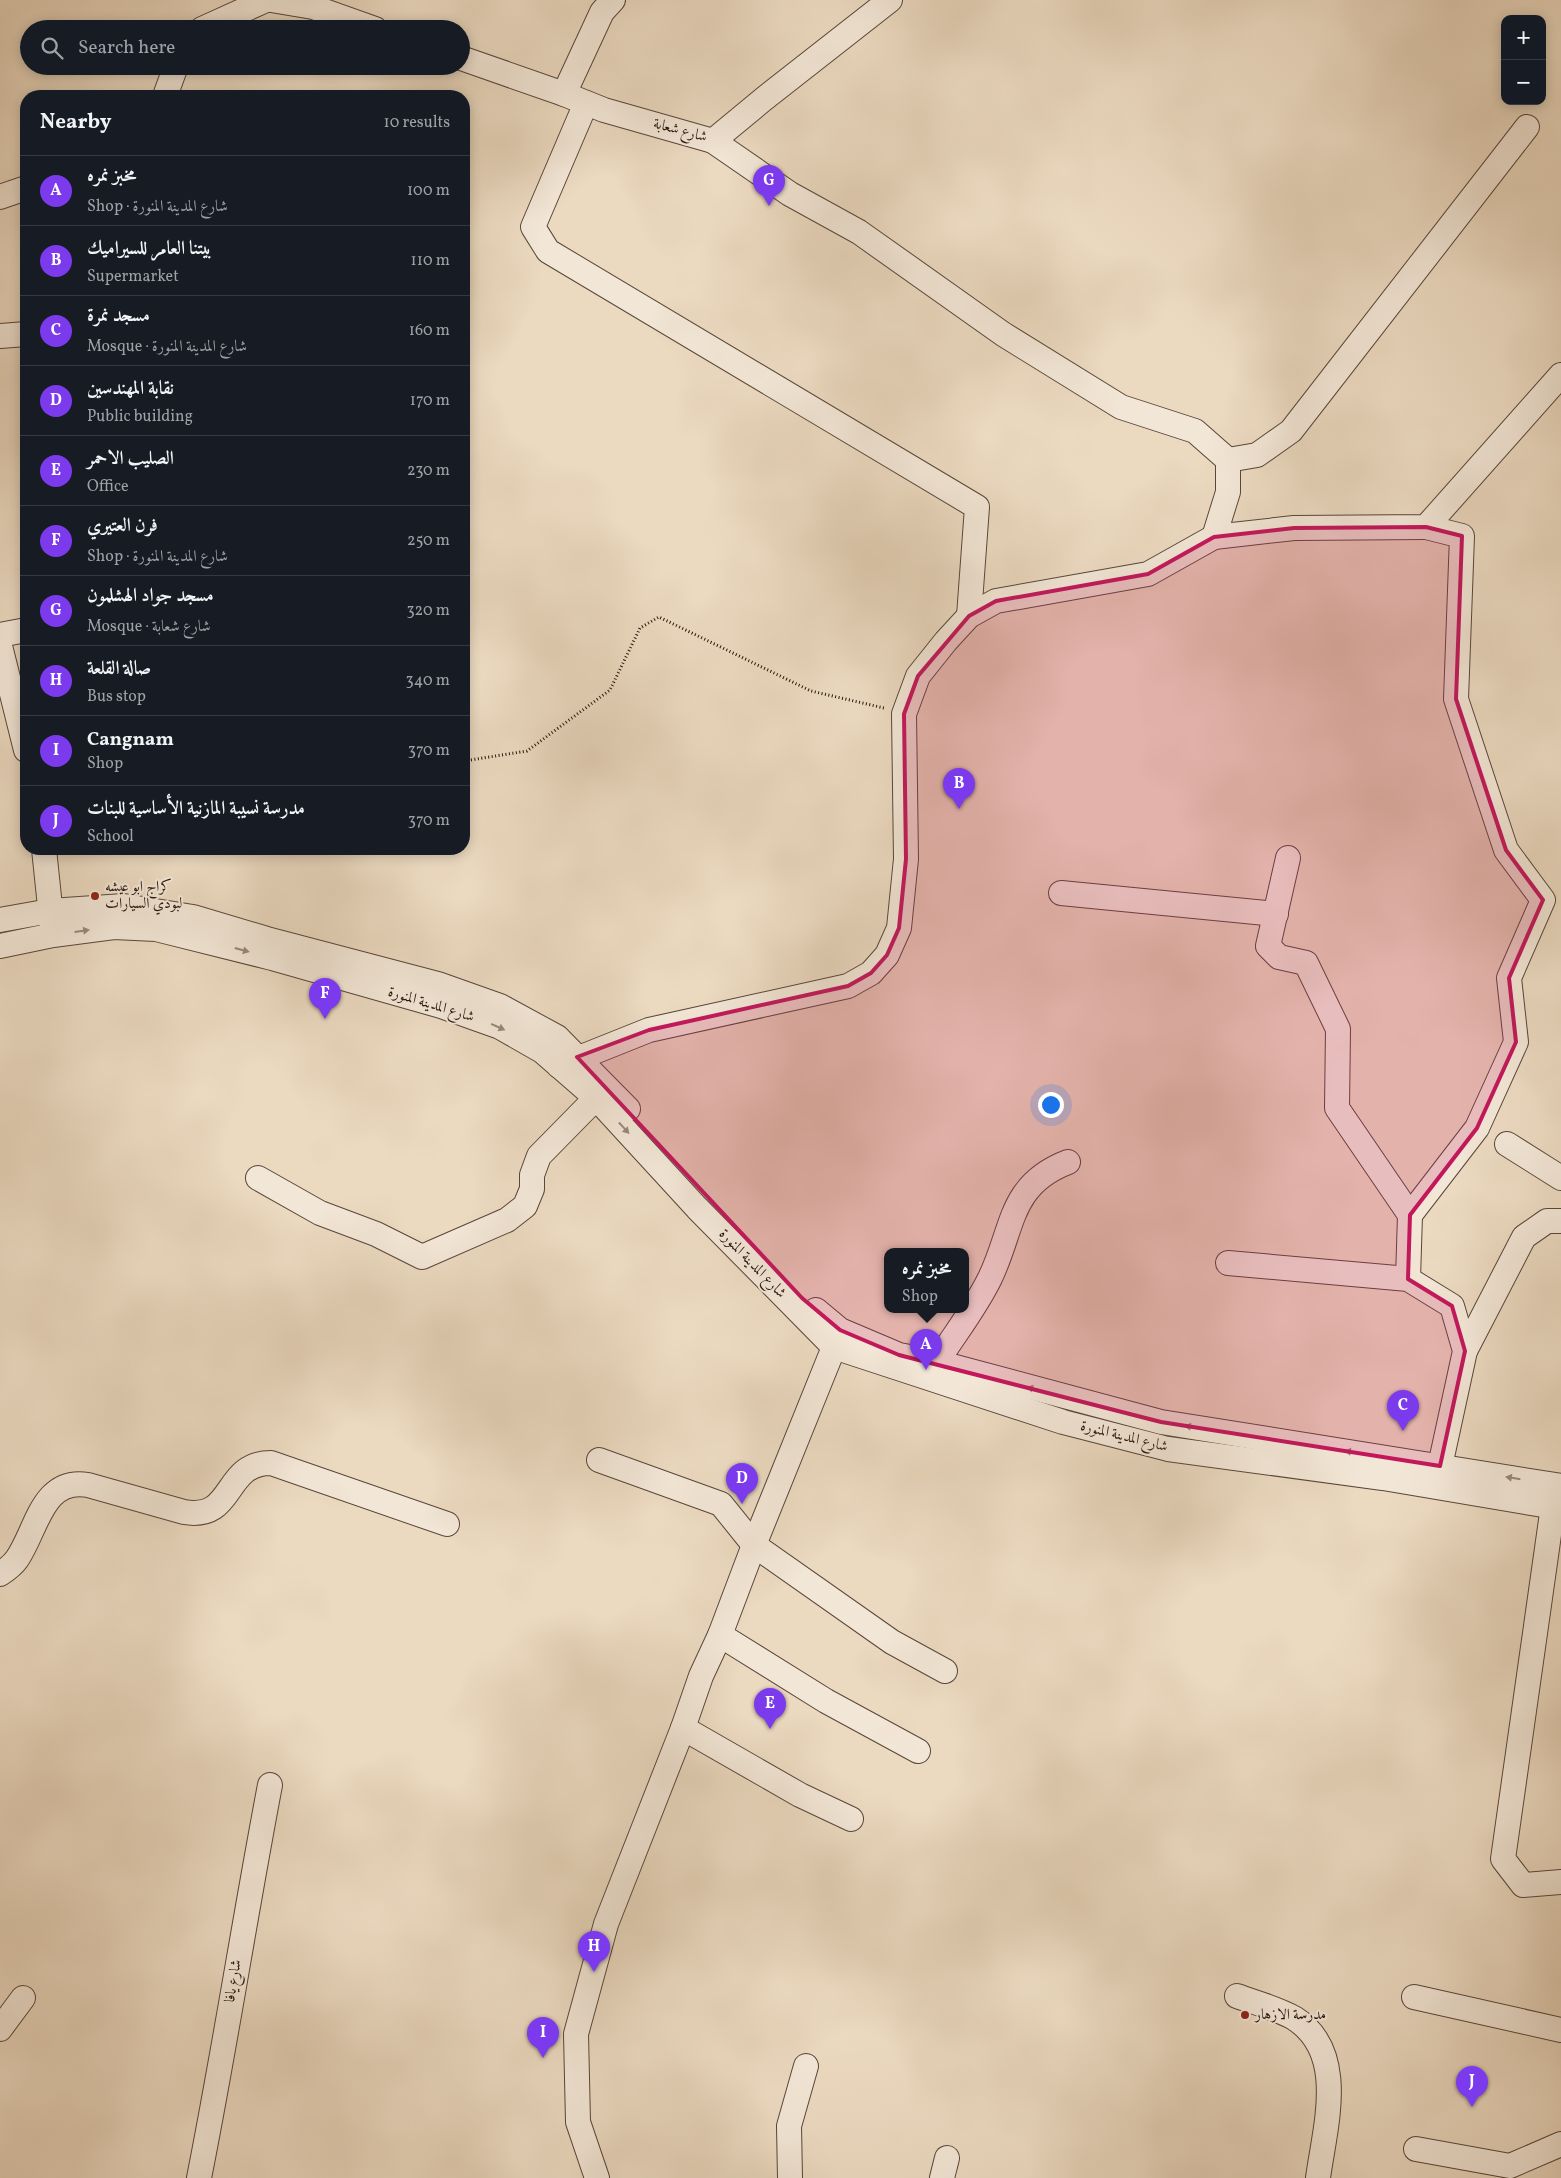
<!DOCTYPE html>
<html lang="en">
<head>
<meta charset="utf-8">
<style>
  body { margin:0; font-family:Vollkorn,Amiri,serif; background:#20242c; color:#f1f3f6 }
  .controls { position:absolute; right:15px; top:15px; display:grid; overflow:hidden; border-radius:10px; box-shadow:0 2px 12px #0003 }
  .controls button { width:45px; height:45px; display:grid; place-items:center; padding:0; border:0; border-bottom:1px solid #363941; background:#171b24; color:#f1f3f6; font:25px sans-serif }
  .you { position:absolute; left:1050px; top:1104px; width:18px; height:18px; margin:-12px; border:4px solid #fff; border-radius:50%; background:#1a73e8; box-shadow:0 0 0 8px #1a73e833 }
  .badge { display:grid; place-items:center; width:32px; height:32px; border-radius:50%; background:#7c3aed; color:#fff; font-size:16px; font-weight:700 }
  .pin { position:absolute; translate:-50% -41px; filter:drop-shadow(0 1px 2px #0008) }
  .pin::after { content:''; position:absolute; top:26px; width:18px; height:15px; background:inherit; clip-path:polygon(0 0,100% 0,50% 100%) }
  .popup { position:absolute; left:884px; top:1248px; width:85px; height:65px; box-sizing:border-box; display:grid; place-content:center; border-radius:10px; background:#171b24; filter:drop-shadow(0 1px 4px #0005); font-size:16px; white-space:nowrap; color:#9ea1a6 }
  .popup b { font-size:19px; color:#f1f3f6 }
  .popup::after { content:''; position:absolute; left:50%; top:100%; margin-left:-10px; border:10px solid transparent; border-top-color:#171b24 }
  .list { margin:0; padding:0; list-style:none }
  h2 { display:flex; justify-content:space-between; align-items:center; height:65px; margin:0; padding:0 20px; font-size:21px }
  h2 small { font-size:16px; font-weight:400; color:#9ea1a6 }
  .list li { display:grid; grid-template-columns:32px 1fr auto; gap:15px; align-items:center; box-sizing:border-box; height:70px; padding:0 20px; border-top:1px solid #363941 }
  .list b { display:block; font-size:19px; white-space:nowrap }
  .list p { margin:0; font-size:16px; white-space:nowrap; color:#9ea1a6 }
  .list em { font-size:16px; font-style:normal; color:#9ea1a6 }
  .icon { flex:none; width:28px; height:28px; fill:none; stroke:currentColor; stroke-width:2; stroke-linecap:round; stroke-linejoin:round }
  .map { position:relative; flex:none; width:1561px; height:2178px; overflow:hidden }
  .search { position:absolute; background:#171b24; box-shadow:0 2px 12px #0003; left:20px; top:20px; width:450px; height:55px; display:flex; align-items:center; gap:12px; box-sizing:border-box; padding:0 18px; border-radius:28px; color:#9ea1a6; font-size:19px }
  .panel { position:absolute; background:#171b24; box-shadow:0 2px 12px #0003; left:20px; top:90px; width:450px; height:765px; border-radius:20px }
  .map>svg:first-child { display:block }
</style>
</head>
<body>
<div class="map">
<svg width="1561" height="2178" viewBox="0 0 1561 2178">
  <rect width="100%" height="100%" fill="#ebd9c0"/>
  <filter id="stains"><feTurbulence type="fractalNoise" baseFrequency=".004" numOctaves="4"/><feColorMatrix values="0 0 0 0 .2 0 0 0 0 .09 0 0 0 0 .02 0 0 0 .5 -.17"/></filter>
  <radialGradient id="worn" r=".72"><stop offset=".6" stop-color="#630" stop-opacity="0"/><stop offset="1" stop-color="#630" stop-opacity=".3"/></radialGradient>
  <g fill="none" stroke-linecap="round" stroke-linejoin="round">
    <g stroke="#59463a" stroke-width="26">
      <g id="minor">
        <polyline points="271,0 313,7 375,29"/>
        <polyline points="202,29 266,0"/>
        <polyline points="461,58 564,94 604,110 713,141 790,194 859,232 1003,334 1121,407 1195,431 1228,460 1228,492 1214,537 1148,574 996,601 969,616 946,641 918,676 904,714 906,859 899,928 887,955 871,973 848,986 649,1030 559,1066"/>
        <polyline points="564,94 602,12 613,0"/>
        <polyline points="165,96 176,66"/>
        <polyline points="586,103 533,227 548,251 977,507 969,616"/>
        <polyline points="713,141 765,98 890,0"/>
        <polyline points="0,197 26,188"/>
        <polyline points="0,336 26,334"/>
        <polyline points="1228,460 1257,455 1291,431 1527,127"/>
        <polyline points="1214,537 1294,528 1426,527 1561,375"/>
        <polyline points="0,635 26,630"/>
        <polyline points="0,646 26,750"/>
        <polyline points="44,849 52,926"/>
        <polyline points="1288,858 1268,946 1279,957 1306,963 1338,1029 1337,1108 1410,1215 1408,1279"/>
        <polyline points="1061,893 1276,914"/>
        <polyline points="0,920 50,911 124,906 193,917 267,939 438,984 500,1006 557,1037 628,1109"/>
        <polyline points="0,946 53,935 114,927 156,929 272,958 441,1006 500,1027 542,1051 596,1098 697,1208 834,1347 1063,1422 1168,1449 1383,1478 1561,1508"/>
        <polyline points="1507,1144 1561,1178"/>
        <polyline points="258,1178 320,1213 376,1234 422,1257 507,1220 525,1206 532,1189 532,1175 539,1156 596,1098"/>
        <polyline points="1410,1215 1477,1128 1516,1042 1509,978 1543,900 1506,850 1456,699 1462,536 1426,527"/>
        <polyline points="1228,1263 1408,1279 1452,1306 1465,1351 1440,1466"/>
        <polyline points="816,1310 840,1330 899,1355 937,1362 1161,1422 1561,1486"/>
        <polyline points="1465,1351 1524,1237 1547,1221 1561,1221"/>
        <path d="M937,1362C954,1335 976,1307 990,1278C1014,1229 1008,1185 1068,1162"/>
        <polyline points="599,1460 721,1504 754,1545 892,1642 945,1671"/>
        <polyline points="1555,1492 1503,1859 1523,1885 1561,1882"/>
        <path d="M0,1574C6,1570 13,1565 17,1559C37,1530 42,1477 88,1485L184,1512C236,1521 222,1463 271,1463L447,1524"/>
        <polyline points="720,1635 826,1701 918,1751"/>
        <polyline points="683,1728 800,1795 851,1819"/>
        <path d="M1237,1996C1256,2003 1276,2008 1294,2018C1348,2052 1325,2126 1318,2178"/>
        <polyline points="1414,1997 1561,2030"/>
        <polyline points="0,2029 23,1998"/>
        <polyline points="1416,2149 1510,2166 1561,2144"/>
        <path d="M199,2178C225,2047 245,1916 270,1785"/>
        <polyline points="597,2178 578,2122 576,2034 606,1924 683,1728 701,1676 720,1635 754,1545 834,1347"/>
        <polyline points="790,2178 789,2126 806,2066"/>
        <polyline points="942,2178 947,2158"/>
      </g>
    </g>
    <polyline stroke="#28150d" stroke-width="3" stroke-dasharray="1 2.5" stroke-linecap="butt" points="464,761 527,751 610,690 640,628 659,617 811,691 884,708"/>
    <use href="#minor" stroke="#f2e6d6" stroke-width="24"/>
  </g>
  <defs><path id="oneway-solid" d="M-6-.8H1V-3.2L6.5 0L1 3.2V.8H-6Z" transform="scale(1.25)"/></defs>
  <g fill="#97887c">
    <use href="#oneway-solid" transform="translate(82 931) rotate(-8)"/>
    <use href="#oneway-solid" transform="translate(242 950) rotate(15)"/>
    <use href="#oneway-solid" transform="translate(498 1027) rotate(24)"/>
    <use href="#oneway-solid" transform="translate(624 1128) rotate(47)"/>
    <use href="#oneway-solid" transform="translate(1034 1389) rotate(-164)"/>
    <use href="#oneway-solid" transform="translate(1192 1427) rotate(-171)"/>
    <use href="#oneway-solid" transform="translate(1352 1452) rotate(-171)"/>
    <use href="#oneway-solid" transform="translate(1513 1478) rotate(-171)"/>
  </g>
  <path fill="#c2185b" fill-opacity="0.2" stroke="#c2185b" stroke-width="4" stroke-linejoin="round" d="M1426,527L1462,536L1456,699L1506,850L1543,900L1509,978L1516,1042L1477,1128L1410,1215L1408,1279L1452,1306L1465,1351L1440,1466L1161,1422L899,1355L840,1330L802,1298L577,1057L649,1030L848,986L871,973L887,955L899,928L906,859L904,714L918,676L969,616L996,601L1148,574L1214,537L1294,528Z"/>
  <g fill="#8f2418" stroke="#f2e6d6" stroke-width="2">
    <circle cx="95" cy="896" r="5"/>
    <circle cx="1245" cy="2015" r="5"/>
  </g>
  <g text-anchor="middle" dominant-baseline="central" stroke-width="4" stroke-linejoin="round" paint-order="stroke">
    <g font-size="15" fill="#28150d" stroke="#f2e6d6">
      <text transform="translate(680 131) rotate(15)">شارع شعابة</text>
      <text transform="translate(431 1005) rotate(17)">شارع المدينة المنورة</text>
      <text transform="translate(752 1264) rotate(46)">شارع المدينة المنورة</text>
      <text transform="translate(1124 1437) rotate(14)">شارع المدينة المنورة</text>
      <text transform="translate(234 1981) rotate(-81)">شارع يافا</text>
    </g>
    <g font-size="15" fill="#28150d" stroke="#f2e6d6" text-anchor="start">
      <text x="105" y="887">كراج ابو عيشه<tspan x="105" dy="17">لبودي السيارات</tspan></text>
      <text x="1255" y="2015">مدرسة الازهار</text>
    </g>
  </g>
  <rect width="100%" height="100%" filter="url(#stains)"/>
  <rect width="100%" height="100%" fill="url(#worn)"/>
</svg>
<div class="controls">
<button>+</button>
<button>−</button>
</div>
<div class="you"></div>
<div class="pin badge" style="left:926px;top:1370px">A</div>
<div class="popup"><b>مخبز نمره</b>Shop</div>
<div class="pin badge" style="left:959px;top:809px">B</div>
<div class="pin badge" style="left:1403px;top:1431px">C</div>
<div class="pin badge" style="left:742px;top:1504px">D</div>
<div class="pin badge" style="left:770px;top:1729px">E</div>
<div class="pin badge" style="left:325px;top:1019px">F</div>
<div class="pin badge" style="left:769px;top:206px">G</div>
<div class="pin badge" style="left:594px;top:1972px">H</div>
<div class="pin badge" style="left:543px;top:2058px">I</div>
<div class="pin badge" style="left:1472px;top:2107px">J</div>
<div class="search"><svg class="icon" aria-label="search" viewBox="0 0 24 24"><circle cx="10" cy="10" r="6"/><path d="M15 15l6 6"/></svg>Search here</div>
<section class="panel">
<h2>Nearby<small>10 results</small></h2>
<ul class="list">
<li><span class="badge">A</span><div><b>مخبز نمره</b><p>Shop · شارع المدينة المنورة</p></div><em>100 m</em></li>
<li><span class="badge">B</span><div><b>بيتنا العامر للسيراميك</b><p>Supermarket</p></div><em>110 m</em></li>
<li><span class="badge">C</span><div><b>مسجد نمرة</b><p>Mosque · شارع المدينة المنورة</p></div><em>160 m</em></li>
<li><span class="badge">D</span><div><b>نقابة المهندسين</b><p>Public building</p></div><em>170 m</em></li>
<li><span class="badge">E</span><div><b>الصليب الاحمر</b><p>Office</p></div><em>230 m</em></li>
<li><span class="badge">F</span><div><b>فرن العتيري</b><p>Shop · شارع المدينة المنورة</p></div><em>250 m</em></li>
<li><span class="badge">G</span><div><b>مسجد جواد الهشلمون</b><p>Mosque · شارع شعابة</p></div><em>320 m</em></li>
<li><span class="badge">H</span><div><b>صالة القلعة</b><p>Bus stop</p></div><em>340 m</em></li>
<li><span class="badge">I</span><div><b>Cangnam</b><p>Shop</p></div><em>370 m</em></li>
<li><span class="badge">J</span><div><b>مدرسة نسيبة المازنية الأساسية للبنات</b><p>School</p></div><em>370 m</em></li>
</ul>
</section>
</div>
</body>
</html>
